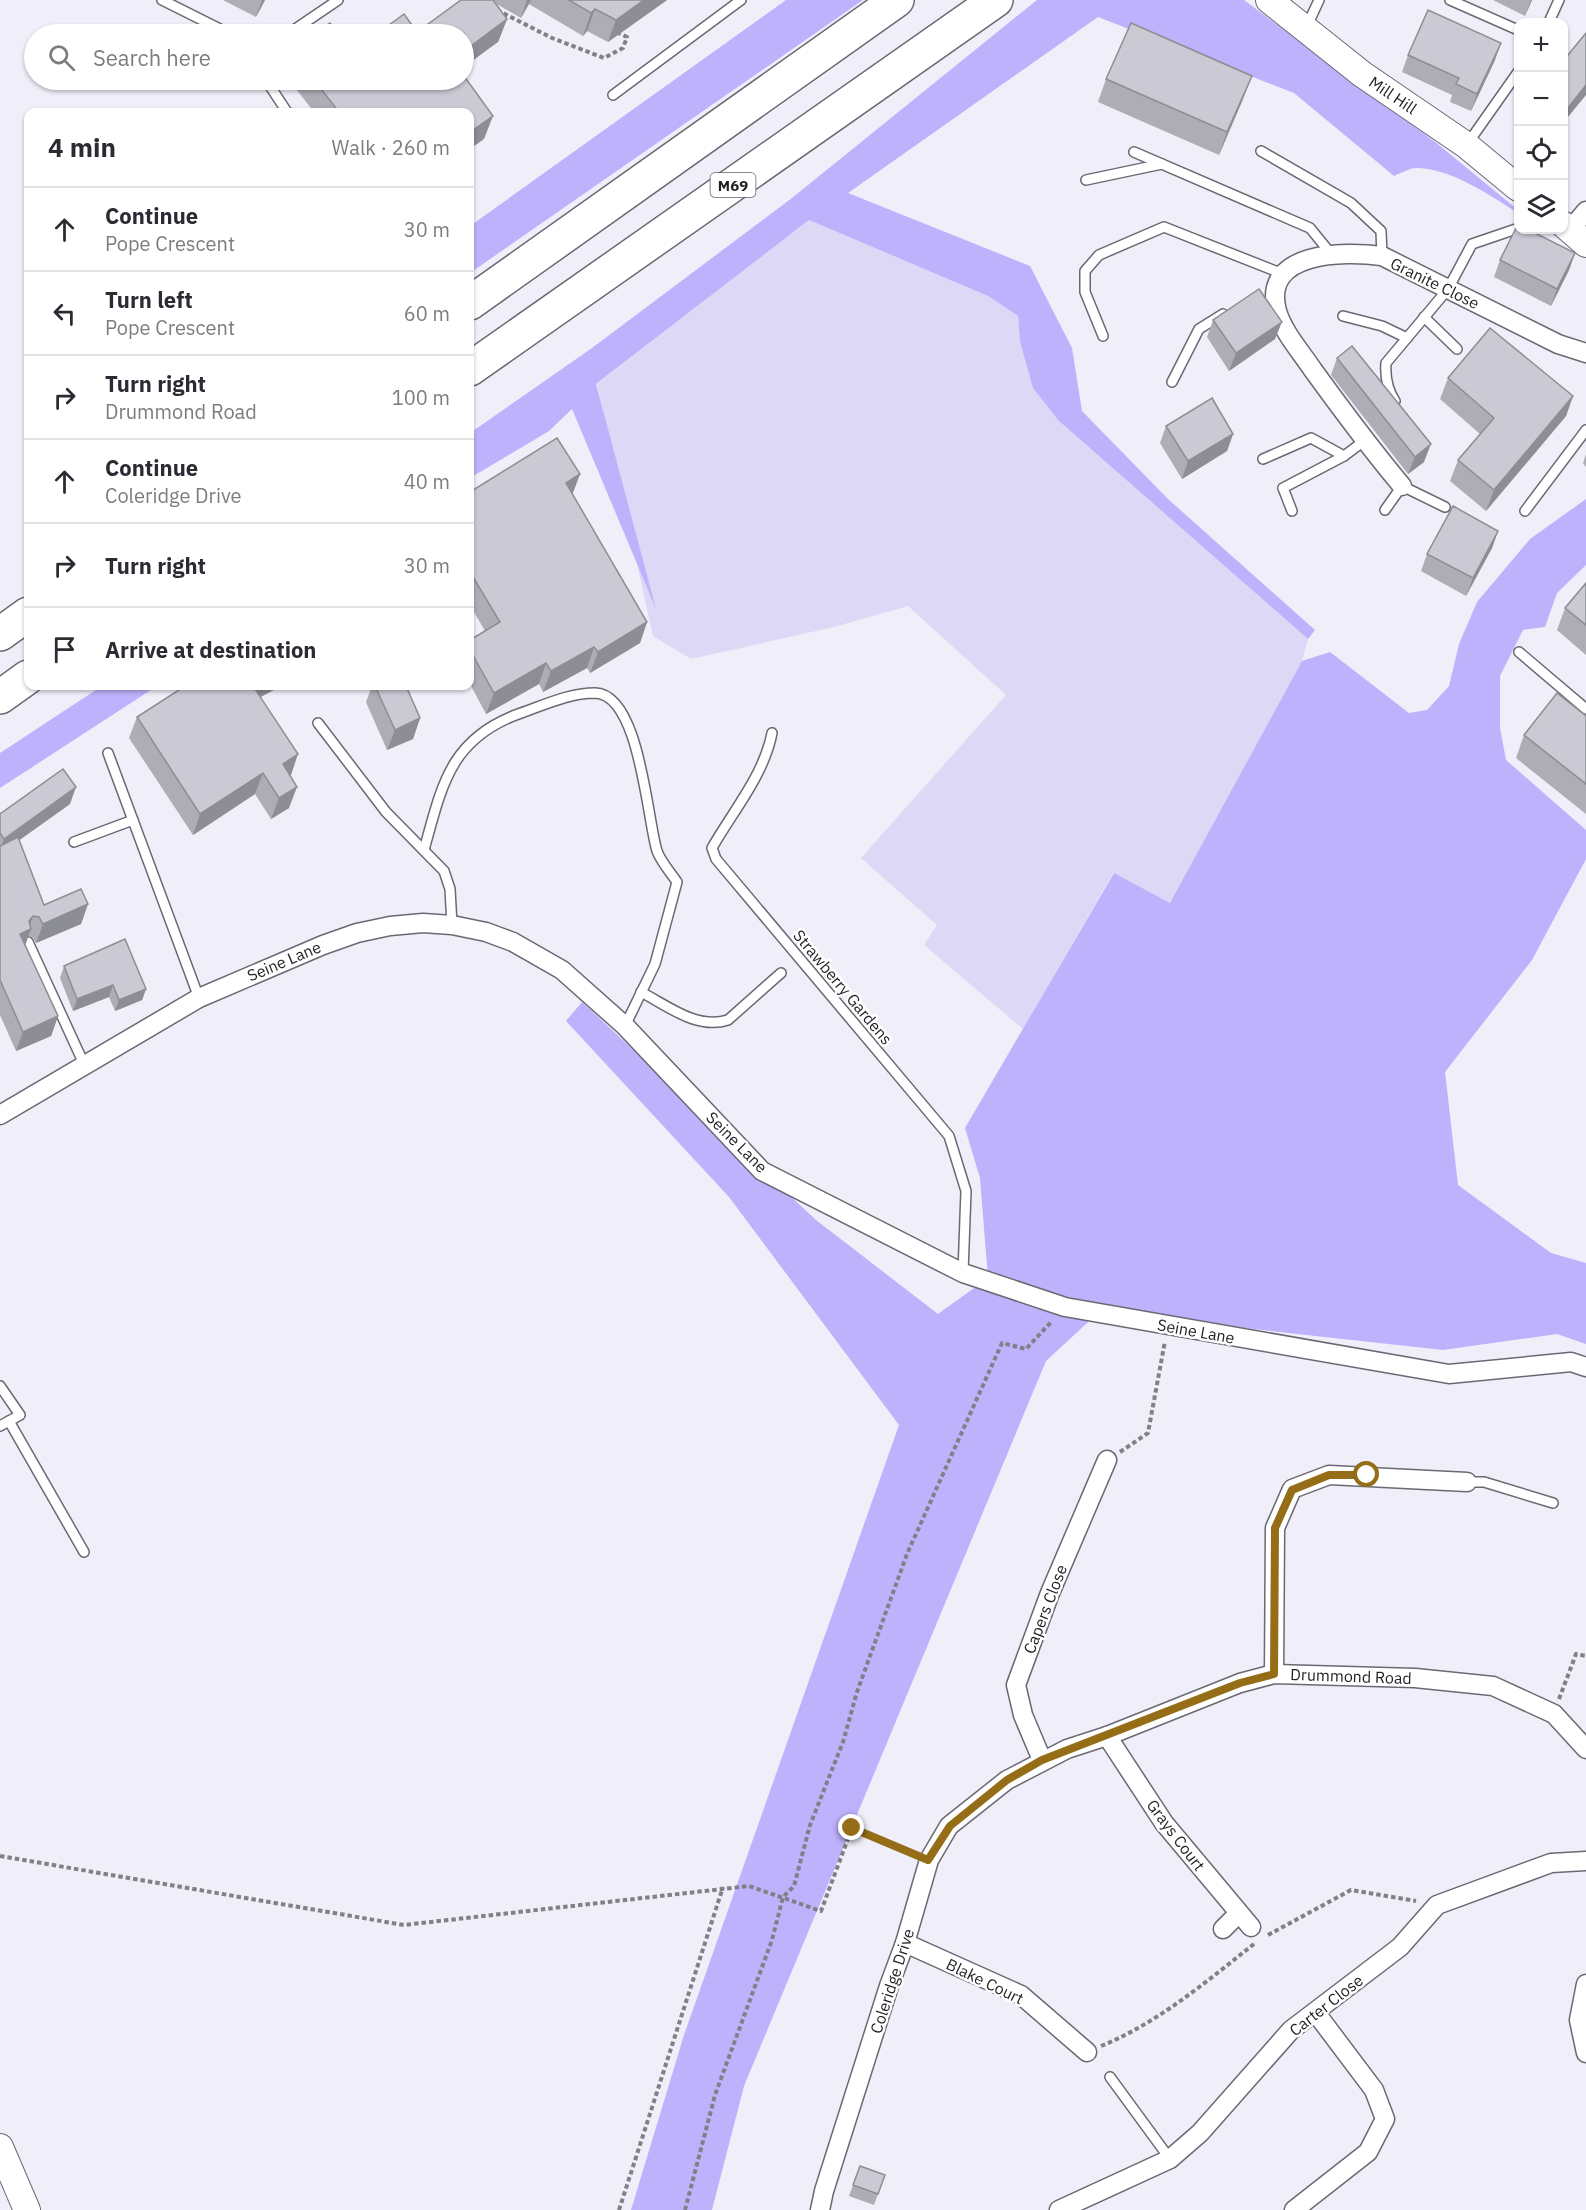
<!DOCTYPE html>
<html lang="en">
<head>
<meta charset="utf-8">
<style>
  body { margin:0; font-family:"IBM Plex Sans",sans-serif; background:#f7f7f7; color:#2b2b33 }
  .controls { position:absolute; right:18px; top:18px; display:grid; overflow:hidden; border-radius:12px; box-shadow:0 2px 4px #0004 }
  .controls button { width:54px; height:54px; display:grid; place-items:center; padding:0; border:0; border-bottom:2px solid #e1e1e2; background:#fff; color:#2b2b33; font:30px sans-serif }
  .stop { position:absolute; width:18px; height:18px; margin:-14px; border:4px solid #946d16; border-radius:50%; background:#fff }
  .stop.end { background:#946d16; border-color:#fff; box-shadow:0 2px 6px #0008 }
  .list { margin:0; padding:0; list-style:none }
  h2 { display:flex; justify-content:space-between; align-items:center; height:78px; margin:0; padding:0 24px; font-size:26px }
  h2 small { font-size:20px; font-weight:400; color:#7c7c81 }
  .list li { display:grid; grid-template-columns:39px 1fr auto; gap:18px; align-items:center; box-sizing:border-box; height:84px; padding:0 24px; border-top:2px solid #e1e1e2 }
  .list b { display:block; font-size:22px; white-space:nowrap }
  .list p { margin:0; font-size:20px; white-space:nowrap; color:#7c7c81 }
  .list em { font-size:20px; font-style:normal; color:#7c7c81 }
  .icon { flex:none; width:33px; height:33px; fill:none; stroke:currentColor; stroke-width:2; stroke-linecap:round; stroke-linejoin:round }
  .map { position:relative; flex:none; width:1586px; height:2210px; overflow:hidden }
  .search { position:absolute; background:#fff; box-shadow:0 2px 4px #0004; left:24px; top:24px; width:450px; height:66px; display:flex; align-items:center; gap:15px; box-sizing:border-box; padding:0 21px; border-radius:33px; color:#7c7c81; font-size:22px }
  .panel { position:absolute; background:#fff; box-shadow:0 2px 4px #0004; left:24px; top:108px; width:450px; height:582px; border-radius:12px }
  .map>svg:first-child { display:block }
</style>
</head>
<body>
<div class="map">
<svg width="1586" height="2210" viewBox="0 0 1586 2210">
  <rect width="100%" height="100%" fill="#efeef9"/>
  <polygon fill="#dcd8f6" points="809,220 988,296 1018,316 1020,341 1059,421 1308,639 1302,661 1170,904 1113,873 1023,1029 924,945 937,925 861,858 1006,695 908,606 834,627 691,659 653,636 597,384"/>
  <g fill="#bfb2fc">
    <polygon points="786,0 863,0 470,273 470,226"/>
    <path d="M1037,0H1244L1434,141L1518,210V213C1491,196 1451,168 1416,168C1410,168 1401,173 1394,176L1294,93L1098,17L848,193L1030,266L1072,348L1082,411L1168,499L1315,630L1308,639L1059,421L1033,388L1020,341L1018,316L988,296L809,220L596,384L656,609L572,409L549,431L470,478V433L592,348L792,198Z"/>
    <polygon points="1586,499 1586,565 1557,593 1545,627 1523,630 1500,676 1500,728 1506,760 1586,830 1586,859 1532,960 1445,1072 1458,1185 1551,1253 1586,1263 1586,1344 1557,1334 1443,1350 1099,1312 1046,1361 744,2086 712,2210 631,2210 684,2035 899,1425 729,1197 566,1021 582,1002 816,1220 938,1314 988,1278 980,1178 965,1128 1114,873 1170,903 1302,661 1330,652 1409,713 1427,710 1449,686 1459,644 1477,602 1530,539"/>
    <polygon points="102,686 157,686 0,788 0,753"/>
  </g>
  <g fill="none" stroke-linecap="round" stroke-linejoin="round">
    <g stroke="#6a6973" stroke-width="12">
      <g id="lane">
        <polyline points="162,0 230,34"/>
        <polyline points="1450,0 1518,30"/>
        <polyline points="1549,22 1559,0"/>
        <polyline points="1306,28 1319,0"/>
        <polyline points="288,34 338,0"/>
        <polyline points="266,80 287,112"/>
        <polyline points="613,95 741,0"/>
        <polyline points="1468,143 1518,72"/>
        <polyline points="1261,151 1351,203 1381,231 1382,256"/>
        <polyline points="1134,152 1310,228 1332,255"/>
        <polyline points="1086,180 1162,164"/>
        <polyline points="1343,316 1382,326 1407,338"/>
        <polyline points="1424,317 1457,349"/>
        <polyline points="1103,336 1085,292 1085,271 1099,255 1164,227 1283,274"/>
        <polyline points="1172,382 1199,329 1223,314"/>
        <path d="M1395,401C1387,389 1385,377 1386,363L1448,289L1472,244L1516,229L1524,234"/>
        <polyline points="1263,459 1311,438 1344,456 1364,441"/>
        <polyline points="1385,510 1402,486 1445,507"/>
        <polyline points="1292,511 1283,488 1344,456"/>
        <polyline points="1525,511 1586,430"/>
        <polyline points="1519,652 1586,709"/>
        <polyline points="318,723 386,812 444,871 450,889 452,925"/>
        <path d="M772,733C764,775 733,811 712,848L716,859L949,1136L966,1191L963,1273"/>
        <polyline points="108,753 199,998"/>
        <polyline points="74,842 133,820"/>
        <path d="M424,850C442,785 450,738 521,713C544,705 569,693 595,693C640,694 647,819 657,851C661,862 671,873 677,882L655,964L625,1026"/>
        <polyline points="28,942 84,1064"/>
        <path d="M641,992C668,1006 697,1030 728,1020L781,973"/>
        <polyline points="0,1386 20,1415 0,1426"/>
        <polyline points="9,1421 84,1552"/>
        <polyline points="1467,1482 1484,1482 1553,1503"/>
        <polyline points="1110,2077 1170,2159"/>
      </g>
    </g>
    <g stroke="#6a6973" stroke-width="21">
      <g id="street">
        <polyline points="1570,230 1586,211"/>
        <path d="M1402,486C1371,449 1342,410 1313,370C1301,352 1283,332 1277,311C1261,251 1344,251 1382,256L1558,344L1586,353"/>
        <polyline points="0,1115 199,998 323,945 357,933 390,926 423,923 452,925 486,932 513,942 562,970 625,1026 762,1171 963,1273 1065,1307 1449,1374 1571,1362 1586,1367"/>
        <polyline points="1274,1674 1275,1528 1292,1489 1329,1475 1467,1482"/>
        <polyline points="1107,1736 1164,1823 1251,1927"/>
        <polyline points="1042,1760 1023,1715 1016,1685 1050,1593 1107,1460"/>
        <polyline points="1223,1929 1238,1914"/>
        <polyline points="905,1943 1021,1995 1087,2052"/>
        <polyline points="1586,1984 1579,2020 1586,2053"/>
        <polyline points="820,2210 824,2191 889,1986 905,1943 929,1860 949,1826 1007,1780 1067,1749 1107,1736 1240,1683 1274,1674 1415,1678 1493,1686 1554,1714 1586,1749"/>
        <polyline points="1059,2210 1170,2159 1200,2133 1291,2030 1400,1947 1437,1905 1551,1863 1586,1861"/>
        <polyline points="1294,2210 1368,2152 1385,2119 1374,2090 1316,2013"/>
      </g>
    </g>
    <g stroke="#6a6973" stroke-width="28">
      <g id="secondary">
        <polyline points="1269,0 1362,74 1466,145 1518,188"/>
        <polyline points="1564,225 1586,244"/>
        <polyline points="0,2147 27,2210"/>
      </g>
    </g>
    <g stroke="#6a6973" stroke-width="36">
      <g id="highway">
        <polyline points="470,303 897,0"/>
        <polyline points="470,369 996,0"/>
        <polyline points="0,634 28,614"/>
        <polyline points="0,697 28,677"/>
      </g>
    </g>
    <g stroke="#818087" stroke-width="4" stroke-dasharray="4.5 3" stroke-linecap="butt">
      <polyline points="497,10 552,38 604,58 623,48 627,37 616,32"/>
      <polyline points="1120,1452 1148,1433 1165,1341"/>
      <polyline points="1559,1699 1576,1654 1586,1656"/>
      <polyline points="0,1856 404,1925 749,1886 821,1911 852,1828 914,1854"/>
      <polyline points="1268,1935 1351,1890 1416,1901"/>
      <path d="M1101,2046C1158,2023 1207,1981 1254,1944"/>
      <polyline points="619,2210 723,1887"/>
      <polyline points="685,2210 715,2095 772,1940 783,1897 794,1886 810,1825 843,1742 857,1692 907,1554 1002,1343 1026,1349 1052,1321"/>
    </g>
    <use href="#lane" stroke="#fff" stroke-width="9"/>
    <use href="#street" stroke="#fff" stroke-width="18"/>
    <use href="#secondary" stroke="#fff" stroke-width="26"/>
    <use href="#highway" stroke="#fff" stroke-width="33"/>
  </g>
  <g fill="#aeadb6">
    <polygon points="223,0 265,0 256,17"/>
    <polygon points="461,0 667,0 608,42 587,31 583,36 529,4 521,18 495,3 507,19 498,42 464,34 377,34 378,33 417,32"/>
    <polygon points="1493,0 1532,0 1525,16"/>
    <polygon points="1408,55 1495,60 1471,111 1450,102 1452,95 1402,72"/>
    <polygon points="1106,79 1243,99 1219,155 1098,102"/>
    <polygon points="289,80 464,80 484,139 470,112 314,112"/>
    <polygon points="1575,253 1569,270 1551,306 1494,277 1500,260"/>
    <polygon points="1213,320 1275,339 1229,371 1207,337"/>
    <polygon points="1337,358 1424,462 1408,474 1331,375"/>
    <polygon points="1448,378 1573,396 1566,416 1486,511 1450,481 1458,460 1480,434 1440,399"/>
    <polygon points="1166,426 1233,434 1227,451 1182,479 1160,443"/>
    <polygon points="1586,454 1586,467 1583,463"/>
    <polygon points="580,474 572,495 647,622 640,643 590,673 587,668 543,692 539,684 486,714 470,684 470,640 485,631 470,605 470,492"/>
    <polygon points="1498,531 1492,548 1466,596 1421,571 1427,554"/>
    <polygon points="1586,583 1586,655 1557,630 1565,608"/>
    <polygon points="208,686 281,686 261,697 291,775 290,775 289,808 271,819 255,794 193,835 129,738 137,717"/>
    <polygon points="372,686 406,686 420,718 413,739 387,750 366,702"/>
    <polygon points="1586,716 1586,814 1516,758 1524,735"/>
    <polygon points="70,804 19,840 44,905 88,904 81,924 36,943 32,937 28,936 25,945 58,1016 51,1036 16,1051 0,1015 0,814"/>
    <polygon points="64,966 146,989 142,1000 115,1011 109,997 73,1011 60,978"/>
    <polygon points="860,2166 885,2175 874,2205 849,2196"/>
  </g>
  <g fill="#8d8d94">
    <polygon points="262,0 265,0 256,17"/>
    <polygon points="527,0 531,0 521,18"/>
    <polygon points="644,0 667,0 608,42 616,20"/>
    <polygon points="1531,0 1532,0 1525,16"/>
    <polygon points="595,9 587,31 583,36 591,13"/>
    <polygon points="507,19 498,42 464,67 464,51"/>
    <polygon points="1501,43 1495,60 1471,111 1477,94"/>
    <polygon points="1252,76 1243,99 1219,155 1227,132"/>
    <polygon points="1586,85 1586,95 1563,123 1564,113"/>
    <polygon points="493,116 484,139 470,149 470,132"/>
    <polygon points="1575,253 1569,270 1551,306 1557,289"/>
    <polygon points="1282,322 1275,339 1229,371 1236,353"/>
    <polygon points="1573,396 1566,416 1486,511 1494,490"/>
    <polygon points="1233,434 1227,451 1182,479 1188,461"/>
    <polygon points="1431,444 1424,462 1408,474 1415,457"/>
    <polygon points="580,474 572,495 566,483"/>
    <polygon points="1498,531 1492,548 1466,596 1473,578"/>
    <polygon points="647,622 640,643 590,673 598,652"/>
    <polygon points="594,647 587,668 543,692 551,671"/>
    <polygon points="546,663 539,684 486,714 494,693"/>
    <polygon points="252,686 281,686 245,705"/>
    <polygon points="420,718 413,739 387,750 395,730"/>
    <polygon points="298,754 291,775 275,785 283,764"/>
    <polygon points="263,773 255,794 193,835 200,814"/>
    <polygon points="76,787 70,804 0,854 0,849 4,839"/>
    <polygon points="297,787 289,808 271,819 279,798"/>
    <polygon points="88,904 81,924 36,943 43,924"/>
    <polygon points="33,916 28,931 31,929 24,949 20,934"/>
    <polygon points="113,985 109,997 73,1011 77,999"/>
    <polygon points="146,989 142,1000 115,1011 119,1000"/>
    <polygon points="58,1016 51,1036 16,1051 23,1032"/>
  </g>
  <g fill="#cac9d4" stroke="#8d8d94" stroke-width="1.5">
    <polygon points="461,0 493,0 507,19 464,51 464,34 379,34 378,33 404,14 417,32"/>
    <polygon points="569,0 644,0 616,20 595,9 591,13"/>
    <polygon points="1428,10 1501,43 1477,94 1456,84 1459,78 1408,55"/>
    <polygon points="330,23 338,34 314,34"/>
    <polygon points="1131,23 1252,76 1227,132 1106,79"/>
    <polygon points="1586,33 1586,85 1564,113 1563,112 1563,61"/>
    <polygon points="464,76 493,116 470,132 470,112 339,112 314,80 464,80"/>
    <polygon points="1518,224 1518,230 1529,230 1575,253 1557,289 1500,260"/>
    <polygon points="1259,289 1282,322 1236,353 1213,320"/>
    <polygon points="1490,328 1573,396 1494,490 1458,460 1494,418 1448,378"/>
    <polygon points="1352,346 1431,444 1415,457 1337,358"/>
    <polygon points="1212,398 1233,434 1188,461 1166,426"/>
    <polygon points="557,438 580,474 566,483 647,622 598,652 594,647 551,671 546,663 494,693 470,650 470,640 500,622 470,572 470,492"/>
    <polygon points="1453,506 1498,531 1473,578 1427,554"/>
    <polygon points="1586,583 1586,625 1565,608"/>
    <polygon points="185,686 205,686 206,687 208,686 253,686 298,754 283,764 297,787 279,798 263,773 200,814 137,717"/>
    <polygon points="375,686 406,686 420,718 395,730"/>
    <polygon points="1557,693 1586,716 1586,784 1524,735"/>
    <polygon points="63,769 76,787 4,839 0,833 0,814"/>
    <polygon points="18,837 44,905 81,889 88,904 43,924 39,917 33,916 29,921 31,929 20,934 58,1016 23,1032 0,980 0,846"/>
    <polygon points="125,939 146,989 119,1000 113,985 77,999 64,966"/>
    <polygon points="860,2166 885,2175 878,2194 853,2185"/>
  </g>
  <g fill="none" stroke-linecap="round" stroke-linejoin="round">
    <polyline stroke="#946d16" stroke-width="8" points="852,1828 928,1860 950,1826 1007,1780 1042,1760 1240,1683 1274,1674 1275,1528 1292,1490 1329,1475 1367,1475"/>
  </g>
  <g text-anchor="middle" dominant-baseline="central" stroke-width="5" stroke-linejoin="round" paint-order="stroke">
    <rect fill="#fff" stroke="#636265" stroke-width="1.5" x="710.5" y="173" width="45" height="24" rx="4.5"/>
    <g font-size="15" font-weight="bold" fill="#201f23">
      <text x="733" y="185">M69</text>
    </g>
    <g font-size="16" fill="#201f23" stroke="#fff">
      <text transform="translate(1393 95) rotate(34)">Mill Hill</text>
      <text transform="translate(1435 283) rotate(26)">Granite Close</text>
      <text transform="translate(284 961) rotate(-23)">Seine Lane</text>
      <text transform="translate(843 987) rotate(50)">Strawberry Gardens</text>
      <text transform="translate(737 1142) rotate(45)">Seine Lane</text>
      <text transform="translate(1196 1331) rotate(10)">Seine Lane</text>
      <text transform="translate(1045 1609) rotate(-69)">Capers Close</text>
      <text transform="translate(1351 1676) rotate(2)">Drummond Road</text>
      <text transform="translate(1176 1835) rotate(53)">Grays Court</text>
      <text transform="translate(892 1981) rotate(-72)">Coleridge Drive</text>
      <text transform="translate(985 1981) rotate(26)">Blake Court</text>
      <text transform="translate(1326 2005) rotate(-38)">Carter Close</text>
    </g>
  </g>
</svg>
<div class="controls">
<button>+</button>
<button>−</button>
<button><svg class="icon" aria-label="locate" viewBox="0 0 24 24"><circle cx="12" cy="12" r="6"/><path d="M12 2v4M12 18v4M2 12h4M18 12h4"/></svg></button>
<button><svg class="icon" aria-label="layers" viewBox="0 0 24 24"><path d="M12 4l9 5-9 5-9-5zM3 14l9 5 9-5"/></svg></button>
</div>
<div class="stop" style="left:1367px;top:1475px"></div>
<div class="stop end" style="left:852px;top:1828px"></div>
<div class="search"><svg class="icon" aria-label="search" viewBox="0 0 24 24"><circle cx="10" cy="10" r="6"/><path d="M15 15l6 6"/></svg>Search here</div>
<section class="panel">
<h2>4 min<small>Walk · 260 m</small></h2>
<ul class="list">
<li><svg class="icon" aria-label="ahead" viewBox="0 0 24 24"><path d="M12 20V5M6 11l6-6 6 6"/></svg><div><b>Continue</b><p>Pope Crescent</p></div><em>30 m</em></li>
<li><svg class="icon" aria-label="left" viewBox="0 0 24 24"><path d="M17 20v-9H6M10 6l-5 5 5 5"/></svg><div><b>Turn left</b><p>Pope Crescent</p></div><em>60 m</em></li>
<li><svg class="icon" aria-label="right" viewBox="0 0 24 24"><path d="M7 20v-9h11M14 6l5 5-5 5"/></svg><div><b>Turn right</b><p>Drummond Road</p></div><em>100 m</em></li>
<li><svg class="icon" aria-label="ahead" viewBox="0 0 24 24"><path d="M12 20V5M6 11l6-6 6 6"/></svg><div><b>Continue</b><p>Coleridge Drive</p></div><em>40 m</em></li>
<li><svg class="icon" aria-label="right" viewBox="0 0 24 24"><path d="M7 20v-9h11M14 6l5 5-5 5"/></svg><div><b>Turn right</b></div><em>30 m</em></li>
<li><svg class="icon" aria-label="arrive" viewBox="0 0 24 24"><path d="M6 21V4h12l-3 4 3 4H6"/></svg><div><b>Arrive at destination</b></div></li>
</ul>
</section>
</div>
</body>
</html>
